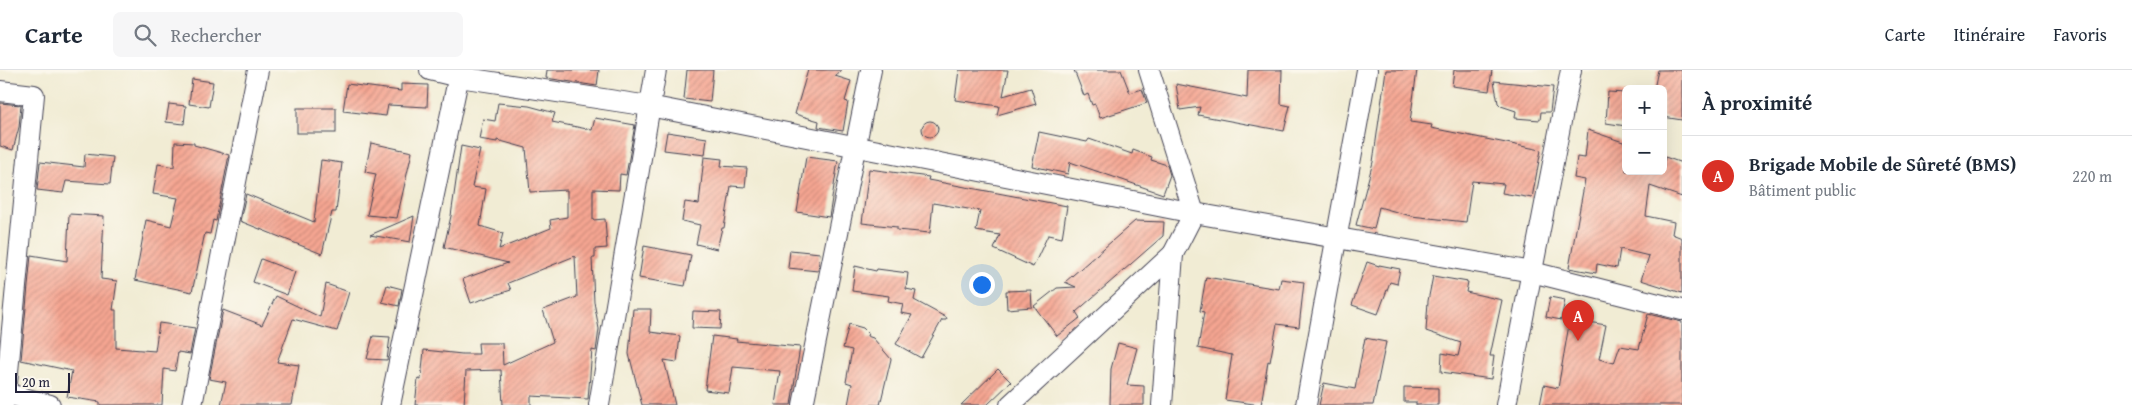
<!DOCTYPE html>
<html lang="fr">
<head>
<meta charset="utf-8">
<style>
  body { margin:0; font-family:"Gentium Book Plus",serif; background:#f6f6f7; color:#1f2937 }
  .controls { position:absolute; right:15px; top:15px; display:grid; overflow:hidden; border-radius:8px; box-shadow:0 5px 20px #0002 }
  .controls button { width:45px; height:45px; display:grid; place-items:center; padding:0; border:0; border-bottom:1px solid #e0e1e3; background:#fff; color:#1f2937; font:25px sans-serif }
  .scale { position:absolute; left:15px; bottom:12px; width:55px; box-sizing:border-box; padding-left:5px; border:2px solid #22223b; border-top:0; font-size:14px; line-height:18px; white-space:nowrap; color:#22223b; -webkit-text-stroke:4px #fbf7ec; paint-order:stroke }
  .you { position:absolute; left:981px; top:214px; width:18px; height:18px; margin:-12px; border:4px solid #fff; border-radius:50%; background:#1a73e8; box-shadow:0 0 0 8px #1a73e833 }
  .badge { display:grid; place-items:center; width:32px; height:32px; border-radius:50%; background:#d93025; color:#fff; font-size:16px; font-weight:700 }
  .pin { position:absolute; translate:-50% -41px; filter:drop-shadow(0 1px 2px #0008) }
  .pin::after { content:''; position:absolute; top:26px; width:18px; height:15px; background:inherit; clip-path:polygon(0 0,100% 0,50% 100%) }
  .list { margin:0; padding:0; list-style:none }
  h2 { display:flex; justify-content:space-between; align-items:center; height:65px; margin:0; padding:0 20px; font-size:21px }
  h2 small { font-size:16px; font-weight:400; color:#747a83 }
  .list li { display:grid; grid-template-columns:32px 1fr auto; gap:15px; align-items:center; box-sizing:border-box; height:80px; padding:0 20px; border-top:1px solid #e0e1e3 }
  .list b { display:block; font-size:19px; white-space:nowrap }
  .list p { margin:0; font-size:16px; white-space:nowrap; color:#747a83 }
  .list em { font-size:16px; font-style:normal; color:#747a83 }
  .icon { flex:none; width:28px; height:28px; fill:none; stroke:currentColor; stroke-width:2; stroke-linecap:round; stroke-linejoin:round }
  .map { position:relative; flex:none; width:1682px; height:335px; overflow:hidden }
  header { display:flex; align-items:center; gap:30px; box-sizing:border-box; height:70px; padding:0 25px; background:#fff; border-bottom:1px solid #e0e1e3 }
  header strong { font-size:24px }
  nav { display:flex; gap:28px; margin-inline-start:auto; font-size:18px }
  .search { width:350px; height:45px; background:#f6f6f7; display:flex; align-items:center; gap:12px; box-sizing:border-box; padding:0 18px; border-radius:8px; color:#747a83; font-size:19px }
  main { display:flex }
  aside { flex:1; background:#fff }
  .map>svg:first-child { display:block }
</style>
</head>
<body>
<header>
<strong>Carte</strong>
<div class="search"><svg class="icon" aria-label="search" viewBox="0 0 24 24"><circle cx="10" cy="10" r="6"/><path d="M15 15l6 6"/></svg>Rechercher</div>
<nav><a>Carte</a><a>Itinéraire</a><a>Favoris</a></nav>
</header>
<main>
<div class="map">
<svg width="1682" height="335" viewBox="0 0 1682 335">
  <defs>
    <pattern id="building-hatch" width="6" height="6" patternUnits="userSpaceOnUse" patternTransform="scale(1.25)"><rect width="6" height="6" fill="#f6a692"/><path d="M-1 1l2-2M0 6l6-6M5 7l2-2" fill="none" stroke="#c78778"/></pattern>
  </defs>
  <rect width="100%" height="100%" fill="#fbf7ec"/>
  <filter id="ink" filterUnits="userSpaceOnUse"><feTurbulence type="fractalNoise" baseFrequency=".02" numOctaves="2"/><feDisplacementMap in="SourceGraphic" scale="10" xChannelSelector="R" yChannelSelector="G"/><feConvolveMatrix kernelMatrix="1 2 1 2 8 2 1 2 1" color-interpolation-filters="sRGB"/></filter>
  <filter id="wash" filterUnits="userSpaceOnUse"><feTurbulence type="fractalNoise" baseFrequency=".0096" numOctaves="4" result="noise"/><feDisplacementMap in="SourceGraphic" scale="20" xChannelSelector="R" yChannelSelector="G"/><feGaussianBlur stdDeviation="1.12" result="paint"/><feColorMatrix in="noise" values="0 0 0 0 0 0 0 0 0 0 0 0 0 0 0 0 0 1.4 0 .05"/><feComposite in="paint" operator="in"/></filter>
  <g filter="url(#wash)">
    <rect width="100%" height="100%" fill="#f1ecd4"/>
    <g id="blocks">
      <g fill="url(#building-hatch)">
        <polygon points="547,0 599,0 597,16 546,8"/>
        <polygon points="687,0 713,0 710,32 684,29"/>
        <polygon points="808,0 842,0 835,6 851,11 845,31 848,32 843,61 818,57 819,51 795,44"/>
        <polygon points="959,0 1008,0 1003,26 1031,18 1036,34 997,45 999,36 955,30"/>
        <polygon points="1074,0 1121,0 1130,23 1142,19 1147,33 1100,48 1095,34 1092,35 1088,24 1084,26"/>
        <polygon points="1248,0 1282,0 1281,34 1290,36 1284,61 1198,45 1200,37 1180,40 1176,14 1247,28"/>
        <polygon points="1386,0 1417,0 1410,52 1432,55 1431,58 1541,80 1532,128 1502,123 1504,114 1472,111 1466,152 1411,146 1379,137 1374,159 1356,155 1373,92"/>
        <polygon points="1454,0 1492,0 1489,21 1452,16"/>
        <polygon points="1658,0 1682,0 1682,50 1663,47 1663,19 1654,19"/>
        <polygon points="192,9 213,12 209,37 189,34"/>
        <polygon points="1494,11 1553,17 1550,42 1541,42 1540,50 1515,48 1516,41 1501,36 1498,33"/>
        <polygon points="347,14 401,21 401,14 428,15 427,37 388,35 386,46 343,41"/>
        <polygon points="1608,22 1626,23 1626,56 1606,53"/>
        <polygon points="0,33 21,35 19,57 13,80 0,76"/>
        <polygon points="498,33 529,36 555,43 552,52 592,60 595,48 635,55 626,105 620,104 619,120 593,119 593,150 605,149 607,178 595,179 595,188 592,188 594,232 599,259 596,281 592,280 588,329 531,326 531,335 503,335 501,300 466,301 464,335 415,335 418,309 421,310 424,280 462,284 479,284 478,273 502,273 503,295 553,272 543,240 577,227 575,186 508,213 511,220 471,233 463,209 508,193 444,177 451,146 461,76 480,80 472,117 486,119 480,156 503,163 499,179 551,158 550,150 567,147 567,120 530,122 526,78 497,70 497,72 479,69 483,49 495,51"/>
        <polygon points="169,34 186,36 184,54 166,52"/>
        <rect x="297" y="38" width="39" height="25"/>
        <circle cx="930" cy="59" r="8"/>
        <polygon points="1588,60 1626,73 1626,101 1663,101 1665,87 1682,93 1682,127 1650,116 1646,146 1674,152 1672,164 1682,168 1682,223 1641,210 1649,186 1620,179 1617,198 1597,194 1596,203 1569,198 1585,110 1574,108 1577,87 1585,88"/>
        <polygon points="667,62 707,68 705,85 664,80"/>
        <polygon points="1039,62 1087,72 1089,69 1132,84 1133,80 1152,87 1151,90 1167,95 1170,105 1163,124 1070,92 1068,104 1032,96"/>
        <polygon points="175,72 194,73 194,75 229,85 216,151 213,150 210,164 205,163 192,222 135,210 146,150 171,156 178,128 153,124 158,94 174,97"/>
        <polygon points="371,73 412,82 397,148 367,145 376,104 365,102"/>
        <polygon points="85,84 113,87 110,114 66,111 63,123 37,120 40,92 84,97"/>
        <polygon points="704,87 722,89 721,96 747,98 745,117 731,116 724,158 722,158 717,179 696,174 700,155 682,151 685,132 699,134"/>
        <polygon points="806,87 838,91 829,147 797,142"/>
        <polygon points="321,90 342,93 336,142 332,142 322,184 240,151 246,124 314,152"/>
        <polygon points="869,99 929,107 928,110 1067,136 1062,168 1048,165 1033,197 994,179 1000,165 976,161 980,141 933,133 930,163 897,160 897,157 862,153"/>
        <polygon points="69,144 104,146 101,209 117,211 113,240 116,240 116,278 155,281 159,253 195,258 190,284 178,282 175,301 164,299 162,335 100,335 100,332 67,327 72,301 21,290 31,185 67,191"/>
        <polygon points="414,146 410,172 370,165"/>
        <polygon points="1135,151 1164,152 1163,166 1076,242 1080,248 1057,266 1034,236 1057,218 1076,217 1065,212"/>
        <polygon points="644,176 691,185 685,216 639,208"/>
        <polygon points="790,180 820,183 818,201 788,198"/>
        <polygon points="261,189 295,202 287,225 253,212"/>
        <polygon points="1367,192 1379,196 1379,195 1400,199 1397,214 1390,212 1378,244 1352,235"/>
        <polygon points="855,196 876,201 877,199 908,203 906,219 916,221 914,230 947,248 946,250 942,250 921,288 896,274 912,245 901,243 903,234 888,231 889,226 852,221"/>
        <polygon points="1433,206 1468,212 1466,222 1502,230 1490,286 1494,286 1491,309 1441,302 1442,283 1458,286 1461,273 1426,261 1428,231"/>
        <polygon points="1206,207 1279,219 1281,209 1304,212 1299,257 1277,254 1270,292 1268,291 1261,335 1225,330 1232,285 1198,278 1204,242 1200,241"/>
        <polygon points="326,214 349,222 337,261 293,249 277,292 299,295 292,335 221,335 226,312 209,309 223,240 262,255 276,226 320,247"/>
        <polygon points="387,215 402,219 399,236 382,232"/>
        <polygon points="1031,220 1032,237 1007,239 1006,221"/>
        <polygon points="1550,227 1565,230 1561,250 1546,247"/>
        <polygon points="633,239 651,239 650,262 680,266 677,292 664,290 675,335 642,335 629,284"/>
        <polygon points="693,241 721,242 720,259 692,258"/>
        <polygon points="1648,244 1682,252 1682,335 1540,335 1544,315 1558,318 1570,249 1606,255 1599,289 1614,293 1620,276 1639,279"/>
        <polygon points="849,254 863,258 868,263 867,266 873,268 891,289 880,335 848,335 852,314 846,312 852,280 843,278"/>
        <polygon points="373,266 390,267 387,290 367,289"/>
        <polygon points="712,266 737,269 736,271 800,277 791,335 775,335 780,301 733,297 729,323 705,320"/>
        <polygon points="1365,268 1386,272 1373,335 1319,335 1324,313 1355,319"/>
        <polygon points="1118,273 1137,278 1127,315 1144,316 1144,335 1110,335 1111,299"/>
        <polygon points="998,299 1011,312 987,335 961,335"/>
        <polygon points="1404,317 1438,318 1438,335 1416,335 1416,332 1404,332"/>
      </g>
    </g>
  </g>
  <g filter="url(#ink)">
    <use href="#blocks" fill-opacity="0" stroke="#414052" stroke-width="1"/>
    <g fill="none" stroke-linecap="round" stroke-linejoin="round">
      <g stroke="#414052" stroke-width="22">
        <g id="minor">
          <polyline points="430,0 459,7 649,36 1194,143 1532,202 1682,240"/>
          <polyline points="1149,0 1194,143 1173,184 1162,335"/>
          <polyline points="0,21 34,25 6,323 3,335"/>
          <polyline points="0,322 50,335"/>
          <polyline points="192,335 258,0"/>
          <polyline points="390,335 460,0"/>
          <polyline points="599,335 656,0"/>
          <polyline points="803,335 871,0"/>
          <polyline points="1010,335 1173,184"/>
          <polyline points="1306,335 1367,0"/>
          <polyline points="1506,335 1571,0"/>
        </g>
      </g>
      <use href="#minor" stroke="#fff" stroke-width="20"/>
    </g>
  </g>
</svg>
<div class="controls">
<button>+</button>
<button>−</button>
</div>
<div class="scale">20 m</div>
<div class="you"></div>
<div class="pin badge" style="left:1578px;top:271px">A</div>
</div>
<aside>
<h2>À proximité<small></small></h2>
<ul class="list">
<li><span class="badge">A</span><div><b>Brigade Mobile de Sûreté (BMS)</b><p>Bâtiment public</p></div><em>220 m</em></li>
</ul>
</aside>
</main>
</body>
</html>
